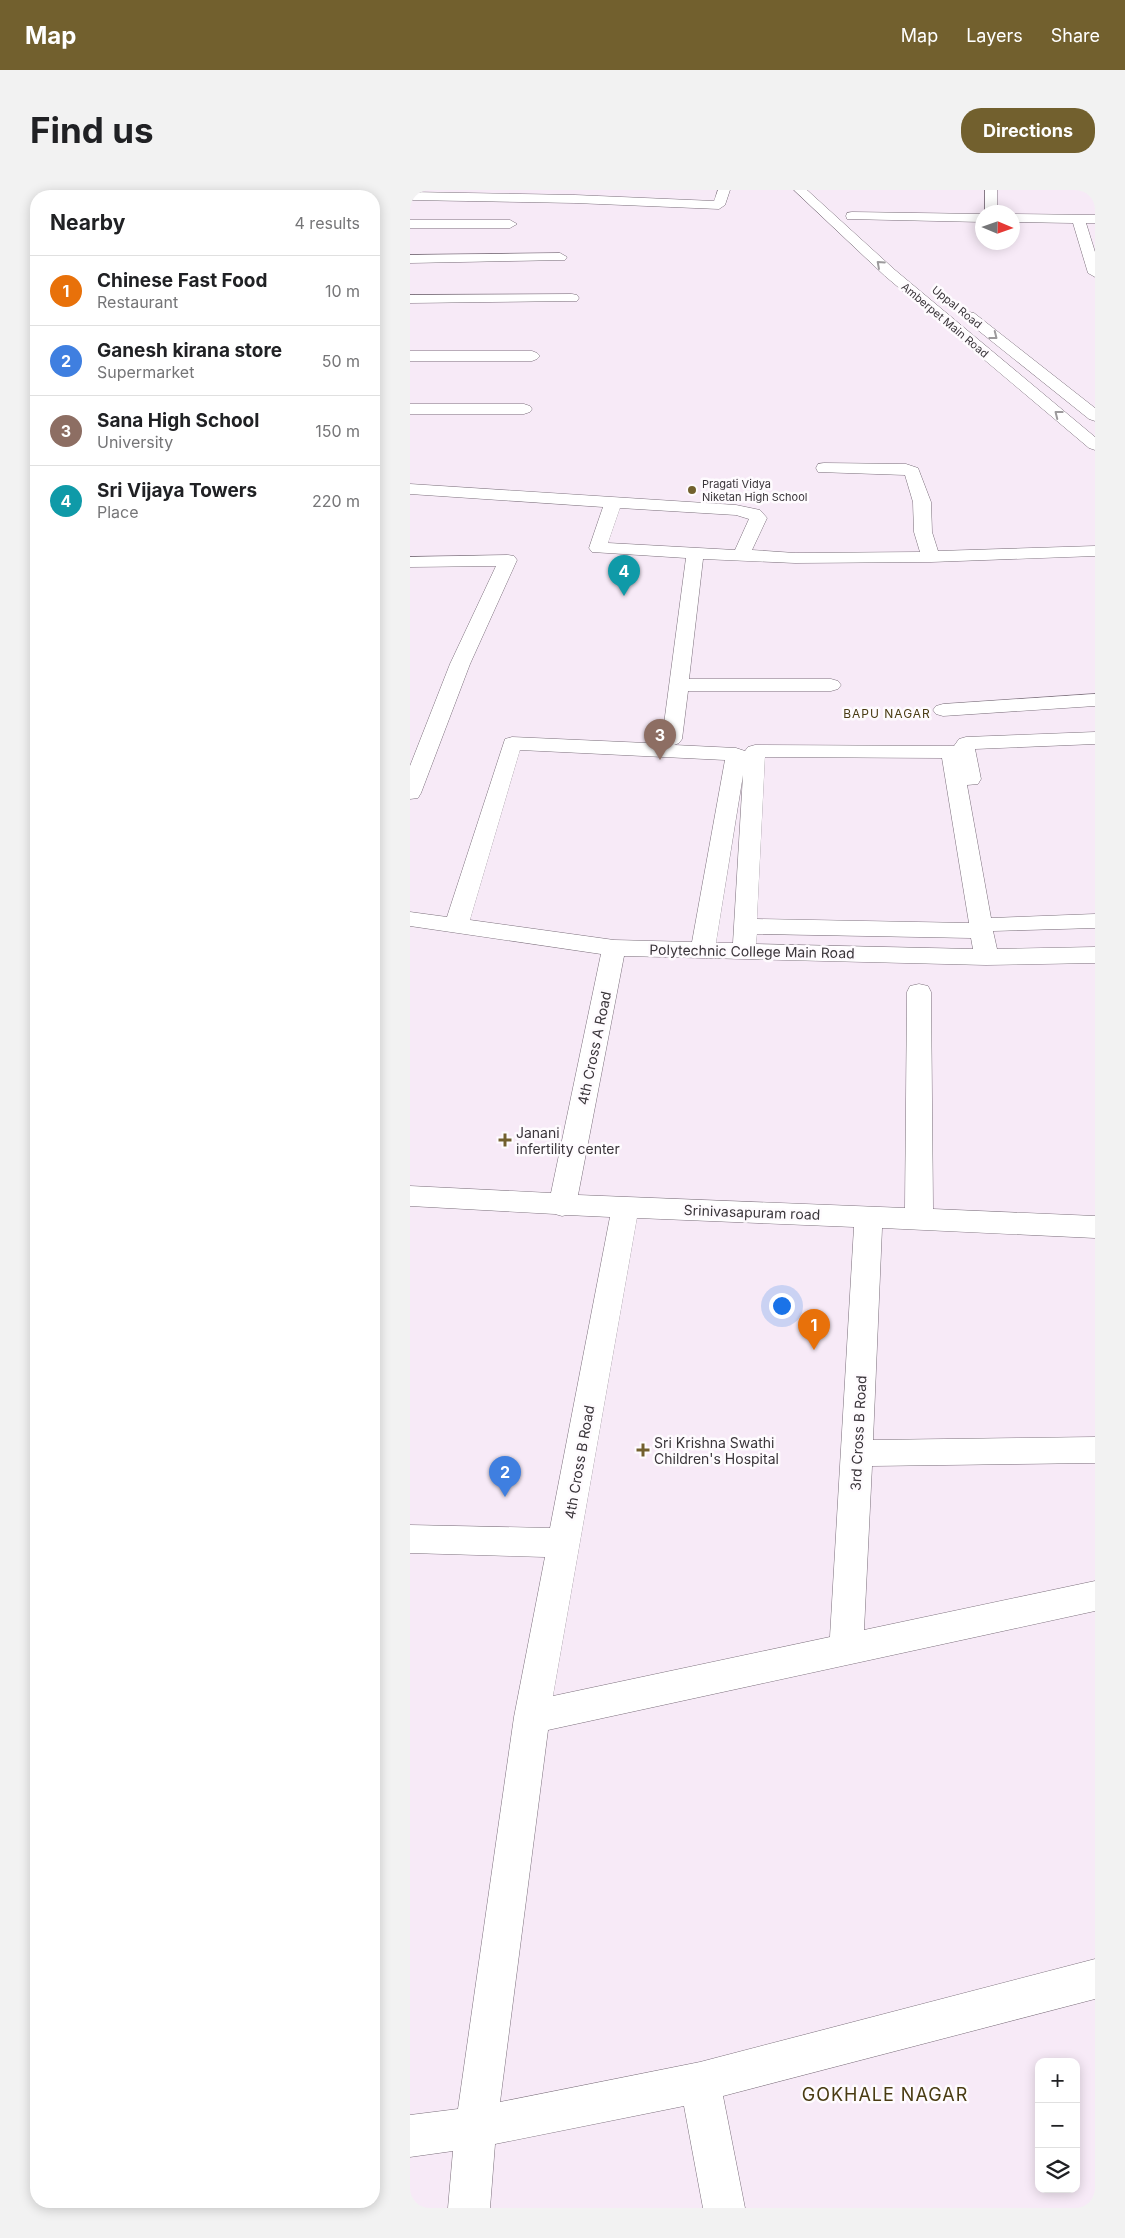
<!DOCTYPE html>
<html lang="en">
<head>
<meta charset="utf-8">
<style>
  body { margin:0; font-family:Inter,sans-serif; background:#f2f2f2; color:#202124 }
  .controls { position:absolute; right:15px; bottom:15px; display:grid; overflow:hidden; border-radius:10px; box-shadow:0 2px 12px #0003 }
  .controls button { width:45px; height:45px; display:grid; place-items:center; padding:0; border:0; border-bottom:1px solid #e0e0e0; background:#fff; color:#202124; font:25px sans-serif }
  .compass { position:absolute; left:565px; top:15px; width:45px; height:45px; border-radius:50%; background:#fff; box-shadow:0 2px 12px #0003; rotate:92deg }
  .you { position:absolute; left:371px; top:1115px; width:18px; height:18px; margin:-12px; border:4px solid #fff; border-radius:50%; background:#1a73e8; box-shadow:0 0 0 8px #1a73e833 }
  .badge { display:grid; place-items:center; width:32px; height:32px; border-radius:50%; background:#72602e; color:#fff; font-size:16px; font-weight:700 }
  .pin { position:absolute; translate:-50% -41px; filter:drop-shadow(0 1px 2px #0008) }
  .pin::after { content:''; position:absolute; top:26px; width:18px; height:15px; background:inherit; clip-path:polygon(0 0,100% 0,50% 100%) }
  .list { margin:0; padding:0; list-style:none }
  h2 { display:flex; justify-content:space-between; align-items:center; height:65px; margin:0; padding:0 20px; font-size:21px }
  h2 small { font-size:16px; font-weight:400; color:#757577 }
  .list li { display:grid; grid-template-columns:32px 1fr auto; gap:15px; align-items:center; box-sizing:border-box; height:70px; padding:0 20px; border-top:1px solid #e0e0e0 }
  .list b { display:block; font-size:19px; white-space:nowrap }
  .list p { margin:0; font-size:16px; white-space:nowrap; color:#757577 }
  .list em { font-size:16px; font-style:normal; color:#757577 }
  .icon { flex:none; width:28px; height:28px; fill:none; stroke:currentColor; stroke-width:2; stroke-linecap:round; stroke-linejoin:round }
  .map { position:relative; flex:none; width:685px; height:2018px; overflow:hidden; border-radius:20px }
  header { display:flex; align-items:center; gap:30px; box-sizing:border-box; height:70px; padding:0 25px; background:#72602e; color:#fff }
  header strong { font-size:24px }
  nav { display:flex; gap:28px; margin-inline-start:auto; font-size:18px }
  .intro { display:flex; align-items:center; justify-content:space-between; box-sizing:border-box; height:120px; padding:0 30px }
  h1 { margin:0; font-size:35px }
  .button { padding:12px 22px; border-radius:20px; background:#72602e; color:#fff; font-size:18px; font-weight:700 }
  main { display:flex; gap:30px; padding:0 30px }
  aside { flex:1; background:#fff; border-radius:20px; box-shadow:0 2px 12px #0003 }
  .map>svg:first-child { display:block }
</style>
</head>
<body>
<header>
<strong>Map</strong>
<nav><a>Map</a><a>Layers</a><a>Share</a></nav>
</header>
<div class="intro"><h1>Find us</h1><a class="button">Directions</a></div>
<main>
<aside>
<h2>Nearby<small>4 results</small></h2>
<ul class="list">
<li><span class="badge" style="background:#e8710a">1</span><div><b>Chinese Fast Food</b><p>Restaurant</p></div><em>10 m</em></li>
<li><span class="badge" style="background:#3f7fe0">2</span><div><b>Ganesh kirana store</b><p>Supermarket</p></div><em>50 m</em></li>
<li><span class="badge" style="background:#8d6e63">3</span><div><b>Sana High School</b><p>University</p></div><em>150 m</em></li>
<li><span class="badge" style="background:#0f9aa8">4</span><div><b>Sri Vijaya Towers</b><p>Place</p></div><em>220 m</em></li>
</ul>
</aside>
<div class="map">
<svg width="685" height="2018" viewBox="0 0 685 2018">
  <rect width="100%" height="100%" fill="#f7eaf7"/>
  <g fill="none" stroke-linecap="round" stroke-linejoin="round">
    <g stroke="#7b6f7b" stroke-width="1">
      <g id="minor">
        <polygon points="308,0 320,0 315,15 309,19 165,13 0,10 0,2 165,5 304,11"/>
        <rect x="575" y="0" width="12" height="22"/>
        <polygon points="442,22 572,24 572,32 437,29 436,26 437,23"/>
        <polygon points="602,24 685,25 685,33 676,33 685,62 685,87 678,83 663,33 602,32"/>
        <polygon points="0,30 100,30 107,34 100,38 0,38"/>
        <polygon points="150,63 157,67 155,70 0,73 0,65"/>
        <polygon points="162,104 167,105 169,108 167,111 0,113 0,105"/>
        <polygon points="0,161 122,161 127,163 130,166 127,169 122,171 0,171"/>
        <polygon points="0,214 114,214 120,216 122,219 120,222 114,224 0,224"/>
        <path d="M414,273L496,274L508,278L521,312L522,342L528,361L685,356V366L521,372L385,373L293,369L279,489H421L428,491L431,495L428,499L421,501H278L272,549L269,553L264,555L326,558L335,561L338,557L345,555L544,556L549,549L556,547L685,542V554L565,559L571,589L568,594L557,595L581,728L685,724V738L583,741L587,759L685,757V773L576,775L214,766L168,1005L495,1018L497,802L500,796L509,794L518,796L521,802L523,1019L685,1026V1048L472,1038L463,1250L685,1247V1273L462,1276L454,1440L685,1391V1421L138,1540L90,1912L290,1872L685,1769V1809L313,1906L335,2018H293L274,1916L85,1954L80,2018H38L43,1961L0,1967V1925L48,1919L104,1527L135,1367L0,1363V1335L140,1338L200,1027L157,1025L152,1026L145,1024L0,1016V996L141,1003L191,764L0,736V722L37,727L95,549L102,547L259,554L255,553L252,549L276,368L182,362L179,358L193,317L0,304V294L326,315L350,320L357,328L342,360L385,363L510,362L504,342L503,312L495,285L408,282L406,278L408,274ZM210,318L326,325L339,329L325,360L198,353ZM110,560L315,570L282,752L204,750L60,730ZM355,567L532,568L559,733L347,729ZM333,585L323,753H306ZM347,744L561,748L563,759L346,754ZM227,1028L444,1037L420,1447L143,1506Z"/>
        <polygon points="98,365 104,366 107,370 60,474 11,603 8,608 0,609 0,576 40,474 86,376 0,377 0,367"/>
        <polygon points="685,504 685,516 533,526 526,524 523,520 526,516 533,514"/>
      </g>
    </g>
    <g stroke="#7b6f7b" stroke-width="1">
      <g id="highway">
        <polygon points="384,0 397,0 485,80 685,247 685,260 679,258 475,86"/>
        <polygon points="559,122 564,123 685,218 685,231 679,229 554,129 552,126 554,123"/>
      </g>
    </g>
    <use href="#minor" fill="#fff" fill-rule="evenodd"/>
    <use href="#highway" fill="#fff" fill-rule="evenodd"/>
  </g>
  <defs><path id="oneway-chevron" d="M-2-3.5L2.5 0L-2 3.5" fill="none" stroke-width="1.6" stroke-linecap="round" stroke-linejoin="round" transform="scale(1.25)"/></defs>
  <g stroke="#9c9a9c">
    <use href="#oneway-chevron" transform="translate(470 74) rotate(-138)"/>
    <use href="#oneway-chevron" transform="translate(584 146) rotate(38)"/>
    <use href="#oneway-chevron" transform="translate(648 224) rotate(-142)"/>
  </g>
  <g fill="#72602e" stroke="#fefbfe" stroke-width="2">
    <circle cx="282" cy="300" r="5"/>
    <path d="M92.5 942.5h5v5h5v5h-5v5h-5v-5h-5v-5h5z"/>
    <path d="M230.5 1252.5h5v5h5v5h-5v5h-5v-5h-5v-5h5z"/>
  </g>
  <g text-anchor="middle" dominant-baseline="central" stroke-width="5" stroke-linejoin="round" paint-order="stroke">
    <g font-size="11" fill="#3a353a" stroke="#fefbfe">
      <text transform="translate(547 117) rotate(39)">Uppal Road</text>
      <text transform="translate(535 130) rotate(40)">Amberpet Main Road</text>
    </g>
    <g font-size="11" fill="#3a353a" stroke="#fefbfe" text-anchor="start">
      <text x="292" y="294">Pragati Vidya<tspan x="292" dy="13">Niketan High School</tspan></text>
    </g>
    <g font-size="12" letter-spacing="1" fill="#493b12" stroke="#fefbfe">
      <text x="477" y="523">BAPU NAGAR</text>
    </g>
    <g font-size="14" fill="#3a353a" stroke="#fefbfe">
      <text transform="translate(342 761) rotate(1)">Polytechnic College Main Road</text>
      <text transform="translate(184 858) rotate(-78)">4th Cross A Road</text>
      <text transform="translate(342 1022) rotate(2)">Srinivasapuram road</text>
      <text transform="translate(448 1243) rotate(-87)">3rd Cross B Road</text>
      <text transform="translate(169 1272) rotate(-80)">4th Cross B Road</text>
    </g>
    <g font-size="14" fill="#3a353a" stroke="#fefbfe" text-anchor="start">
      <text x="106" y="942">Janani<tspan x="106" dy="16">infertility center</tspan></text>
      <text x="244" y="1252">Sri Krishna Swathi<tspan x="244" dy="16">Children's Hospital</tspan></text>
    </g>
    <g font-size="18" letter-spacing="1" fill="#493b12" stroke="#fefbfe">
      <text x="475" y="1904">GOKHALE NAGAR</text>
    </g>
  </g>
</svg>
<div class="controls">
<button>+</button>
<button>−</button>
<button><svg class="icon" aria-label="layers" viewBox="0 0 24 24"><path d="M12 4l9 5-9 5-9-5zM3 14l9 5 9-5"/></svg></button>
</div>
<svg class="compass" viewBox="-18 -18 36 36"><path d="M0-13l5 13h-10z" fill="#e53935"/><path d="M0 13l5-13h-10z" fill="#757577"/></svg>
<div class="you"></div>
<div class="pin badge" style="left:404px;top:1160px;background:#e8710a">1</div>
<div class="pin badge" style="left:95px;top:1307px;background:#3f7fe0">2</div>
<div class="pin badge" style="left:250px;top:570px;background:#8d6e63">3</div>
<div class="pin badge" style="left:214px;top:406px;background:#0f9aa8">4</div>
</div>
</main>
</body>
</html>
